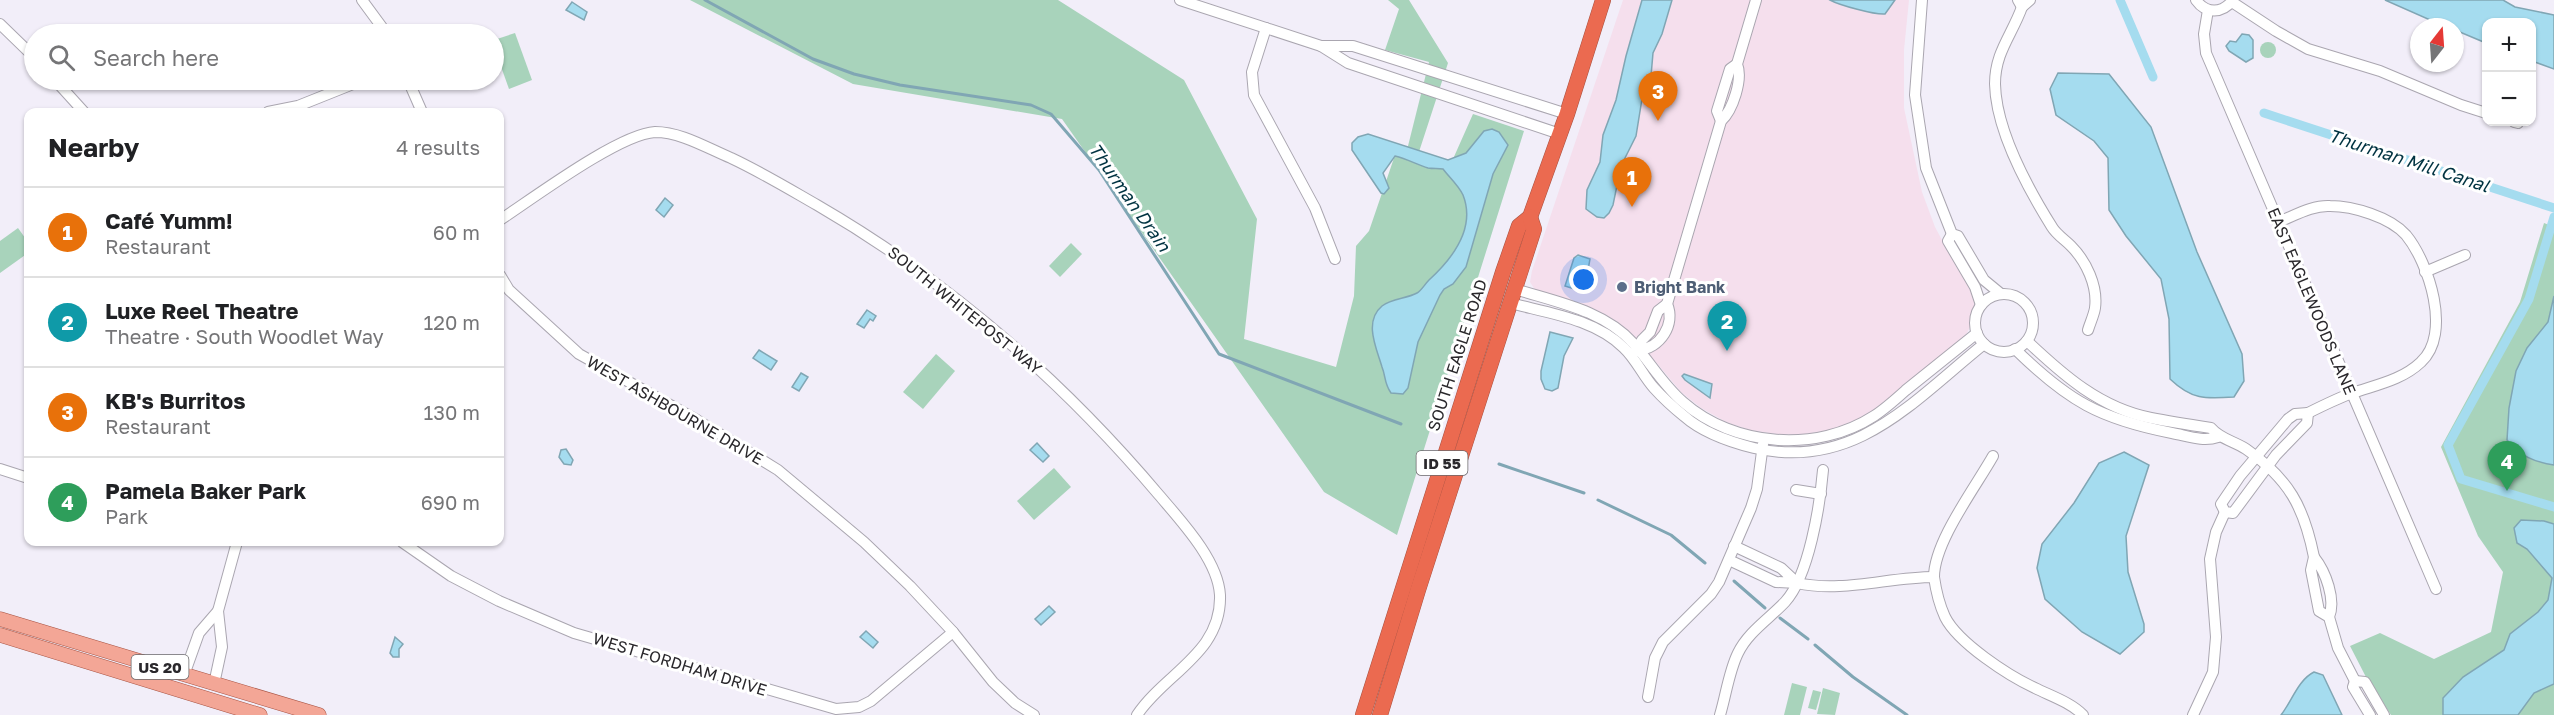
<!DOCTYPE html>
<html lang="en">
<head>
<meta charset="utf-8">
<style>
  body { margin:0; font-family:"Golos Text",sans-serif; background:#f2f2f2; color:#202124 }
  .controls { position:absolute; right:18px; top:18px; display:grid; overflow:hidden; border-radius:12px; box-shadow:0 2px 4px #0004 }
  .controls button { width:54px; height:54px; display:grid; place-items:center; padding:0; border:0; border-bottom:2px solid #e0e0e0; background:#fff; color:#202124; font:30px sans-serif }
  .compass { position:absolute; left:2410px; top:18px; width:54px; height:54px; border-radius:50%; background:#fff; box-shadow:0 2px 4px #0004; rotate:17deg }
  .you { position:absolute; left:1584px; top:280px; width:21px; height:21px; margin:-15px; border:4px solid #fff; border-radius:50%; background:#1a73e8; box-shadow:0 0 0 9px #1a73e833 }
  .badge { display:grid; place-items:center; width:39px; height:39px; border-radius:50%; background:#ca4281; color:#fff; font-size:20px; font-weight:700 }
  .pin { position:absolute; translate:-50% -50px; filter:drop-shadow(0 2px 3px #0008) }
  .pin::after { content:''; position:absolute; top:32px; width:21px; height:18px; background:inherit; clip-path:polygon(0 0,100% 0,50% 100%) }
  .list { margin:0; padding:0; list-style:none }
  h2 { display:flex; justify-content:space-between; align-items:center; height:78px; margin:0; padding:0 24px; font-size:26px }
  h2 small { font-size:20px; font-weight:400; color:#757577 }
  .list li { display:grid; grid-template-columns:39px 1fr auto; gap:18px; align-items:center; box-sizing:border-box; height:90px; padding:0 24px; border-top:2px solid #e0e0e0 }
  .list b { display:block; font-size:22px; white-space:nowrap }
  .list p { margin:0; font-size:20px; white-space:nowrap; color:#757577 }
  .list em { font-size:20px; font-style:normal; color:#757577 }
  .icon { flex:none; width:33px; height:33px; fill:none; stroke:currentColor; stroke-width:2; stroke-linecap:round; stroke-linejoin:round }
  .map { position:relative; flex:none; width:2554px; height:715px; overflow:hidden }
  .search { position:absolute; background:#fff; box-shadow:0 2px 4px #0004; left:24px; top:24px; width:480px; height:66px; display:flex; align-items:center; gap:15px; box-sizing:border-box; padding:0 21px; border-radius:33px; color:#757577; font-size:22px }
  .panel { position:absolute; background:#fff; box-shadow:0 2px 4px #0004; left:24px; top:108px; width:480px; height:438px; border-radius:12px }
  .map>svg:first-child { display:block }
</style>
</head>
<body>
<div class="map">
<svg width="2554" height="715" viewBox="0 0 2554 715">
  <rect width="100%" height="100%" fill="#f2eef9"/>
  <polygon fill="#f5dfed" points="1623,0 1909,0 1904,50 1904,108 1922,192 1935,227 1957,268 1971,288 1975,301 1970,327 1963,341 1879,407 1853,422 1830,430 1799,435 1776,434 1750,430 1726,422 1701,408 1681,392 1633,335 1617,322 1596,310 1535,290 1530,282 1532,271"/>
  <g fill="#a8d3bb">
    <polygon points="690,0 1058,0 1184,80 1257,219 1244,339 1336,367 1354,296 1356,246 1369,231 1394,158 1408,146 1429,62 1385,50 1399,9 1388,0 1409,0 1448,63 1416,161 1453,159 1473,114 1524,131 1397,535 1324,492 1062,119 853,84"/>
    <polygon points="515,33 532,80 509,89 494,47 494,40"/>
    <circle cx="2268" cy="50" r="8"/>
    <polygon points="2544,223 2554,227 2554,715 2391,715 2367,679 2350,646 2380,633 2434,659 2491,632 2503,572 2478,536 2441,447 2520,302"/>
    <polygon points="18,228 28,242 28,253 0,273 0,241"/>
    <polygon points="1071,243 1082,254 1060,277 1049,266"/>
    <polygon points="936,354 955,371 923,409 903,392"/>
    <polygon points="1054,468 1071,487 1034,520 1017,501"/>
    <polygon points="1792,683 1807,687 1800,715 1784,715"/>
    <polygon points="1823,688 1840,693 1835,715 1817,714"/>
    <polygon points="1813,690 1821,692 1816,710 1808,708"/>
  </g>
  <g fill="#a5dcef" stroke="#80a6b4" stroke-width="1.5">
    <polygon points="1642,0 1672,0 1662,34 1653,53 1651,76 1642,99 1636,136 1621,166 1613,205 1609,213 1604,218 1597,217 1586,209 1587,190 1600,162 1603,135 1616,100 1626,56"/>
    <path d="M1830,0H1895L1885,14C1875,15 1839,5 1830,0Z"/>
    <polygon points="2385,0 2503,0 2515,7 2554,15 2554,69 2532,61 2532,22 2486,22 2486,43 2455,30 2455,27 2446,27"/>
    <polygon points="572,2 587,12 584,20 566,10"/>
    <polygon points="2242,34 2249,35 2253,40 2253,58 2246,62 2229,51 2226,46 2230,41 2236,42"/>
    <path d="M2058,73L2109,74L2151,127L2197,252L2242,354L2244,381L2234,397C2205,399 2192,400 2170,379L2169,319L2161,279L2126,236L2109,210L2108,158L2094,141L2056,115L2050,89Z"/>
    <path d="M1492,129L1499,132L1508,145L1493,174L1466,267L1453,284L1444,289L1440,295L1418,342L1408,388L1403,394L1391,393C1384,383 1386,377 1382,367C1377,349 1363,322 1382,306C1392,298 1406,299 1417,293C1421,291 1425,284 1429,280C1452,259 1476,228 1463,195C1459,186 1449,177 1443,169C1438,168 1434,169 1428,168C1417,165 1408,159 1395,156L1383,173L1389,188L1384,194L1381,193L1352,150V143L1358,137L1368,134L1448,160L1466,153L1484,131Z"/>
    <polygon points="665,198 673,205 664,217 656,210"/>
    <polygon points="1578,255 1590,259 1584,292 1565,286 1574,258"/>
    <path d="M2554,296V465C2534,462 2520,456 2507,440L2509,408L2516,371L2527,348L2548,322Z"/>
    <polygon points="867,310 876,316 873,321 870,319 864,328 857,324"/>
    <polygon points="1550,332 1573,338 1564,356 1558,388 1552,391 1545,389 1541,379 1541,371"/>
    <polygon points="759,350 777,361 771,370 753,358"/>
    <polygon points="801,373 808,377 799,391 792,387"/>
    <polygon points="1684,374 1712,384 1710,398 1685,380 1682,376"/>
    <polygon points="1037,443 1049,456 1043,462 1030,450"/>
    <polygon points="566,449 573,460 571,465 564,464 559,457 561,450"/>
    <polygon points="2124,452 2149,465 2126,536 2128,572 2144,624 2144,632 2120,654 2082,632 2045,599 2037,568 2042,544 2074,503 2099,463"/>
    <polygon points="2521,520 2544,521 2554,524 2554,684 2534,693 2518,715 2443,715 2443,698 2463,677 2504,650 2510,634 2538,612 2548,600 2552,578 2527,549 2517,543 2514,528"/>
    <polygon points="1049,606 1055,612 1041,625 1035,619"/>
    <polygon points="866,631 878,642 873,648 860,637"/>
    <polygon points="395,637 403,644 399,649 399,657 393,657 390,653"/>
    <path d="M2314,672L2323,675L2342,715H2281C2292,701 2298,680 2314,672Z"/>
  </g>
  <g fill="none" stroke-linecap="round" stroke-linejoin="round">
    <g stroke="#80a6b4" stroke-width="3">
      <polyline points="705,0 813,59 854,74 900,85 1031,105 1051,114 1099,170 1219,354 1401,424"/>
      <polyline points="1499,464 1584,493"/>
      <polyline points="1598,500 1671,535 1705,563"/>
      <polyline points="1734,581 1765,608"/>
      <polyline points="1780,618 1808,639"/>
      <polyline points="1815,645 1853,677 1907,715"/>
    </g>
    <g stroke="#a5dcef" stroke-width="9">
      <polyline points="2120,0 2153,77"/>
      <polyline points="2264,113 2554,208"/>
      <polyline points="2554,217 2529,299 2448,445 2461,479 2554,507"/>
    </g>
    <g stroke="#aaa6b0" stroke-width="12">
      <g id="minor">
        <polyline points="362,0 387,34"/>
        <polyline points="1180,0 1321,46"/>
        <polyline points="1922,0 1915,95 1926,168 1952,234 1958,236 1984,280 2001,294"/>
        <polyline points="2018,0 2022,7 2030,0"/>
        <path d="M2196,0C2206,14 2222,14 2233,0"/>
        <polyline points="2232,2 2276,31 2308,49 2380,71 2461,105 2486,113"/>
        <path d="M2022,7C2012,35 1995,52 1995,84C1996,131 2027,187 2052,227C2056,234 2065,240 2071,246C2086,261 2098,286 2095,308C2094,315 2090,323 2088,330"/>
        <polyline points="2208,10 2204,34 2206,53 2436,589"/>
        <polyline points="0,24 34,57"/>
        <polyline points="1266,28 1252,72 1254,95 1315,208 1335,259"/>
        <polyline points="55,80 84,112"/>
        <polyline points="408,80 422,112"/>
        <polyline points="268,112 298,106 363,80"/>
        <polyline points="1721,121 1717,111 1730,69 1737,64"/>
        <polyline points="2514,122 2518,123"/>
        <polyline points="1560,134 1348,63 1321,46 1353,46 1567,114"/>
        <path d="M500,220C532,199 619,134 655,132C681,132 707,148 731,158C761,172 789,189 817,205C948,281 1061,379 1159,495C1181,521 1218,560 1220,595C1222,653 1165,673 1137,715"/>
        <path d="M2278,222C2294,216 2312,205 2330,206C2353,206 2390,217 2406,235C2429,263 2452,334 2421,362C2401,381 2374,385 2350,394C2336,399 2322,406 2308,413"/>
        <polyline points="1952,234 1948,241 1975,287 1981,305"/>
        <polyline points="2425,272 2465,255"/>
        <polyline points="500,275 509,290 579,354 697,420 778,470 864,542 910,586 953,632 993,682 1015,703 1034,715"/>
        <path d="M1515,289C1556,302 1603,310 1633,343C1650,362 1663,385 1683,402C1734,447 1817,453 1874,416C1885,409 1896,399 1906,390C1930,371 1953,352 1977,333"/>
        <circle cx="2004" cy="323" r="29"/>
        <path d="M1510,303C1548,313 1595,319 1624,348C1636,359 1643,376 1654,388C1663,398 1674,408 1684,416C1703,433 1730,442 1754,448C1855,471 1913,401 1984,344"/>
        <path d="M1667,304L1721,121C1733,110 1743,79 1737,64L1756,0"/>
        <path d="M2027,341C2063,375 2100,408 2151,418C2171,422 2191,425 2211,428C2220,439 2234,441 2246,449C2289,479 2304,507 2314,557"/>
        <path d="M2015,349C2068,401 2100,419 2172,433C2188,436 2203,442 2218,437"/>
        <path d="M1635,352L1642,340L1650,332L1658,311L1667,304C1676,324 1660,349 1638,350"/>
        <polygon points="2308,413 2307,423 2276,455 2233,513 2225,512 2221,504 2240,476 2288,419 2295,414"/>
        <polyline points="0,469 28,478"/>
        <polyline points="1796,490 1821,494"/>
        <polyline points="402,542 451,576 499,601 574,633 836,709 859,707 871,701 953,632"/>
        <polyline points="1729,560 1776,582 1797,583 1781,568 1734,546"/>
        <path d="M1934,577C1934,542 1975,488 1993,456"/>
        <path d="M1797,583C1842,593 1889,577 1934,577C1936,591 1939,604 1945,617C1958,643 2009,676 2035,688C2051,696 2070,702 2083,715"/>
        <path d="M2329,617C2336,600 2326,572 2314,557L2311,570L2319,611L2329,617L2338,648L2355,681"/>
        <polyline points="184,675 199,633 218,611"/>
        <polyline points="214,684 222,647 218,611 237,542"/>
        <polyline points="1648,697 1655,658 1663,642 1711,594 1719,582 1751,508 1757,489 1763,444"/>
        <path d="M1720,715C1726,695 1729,671 1738,653C1748,632 1770,618 1785,602C1809,576 1820,505 1823,470"/>
        <polyline points="2193,715 2213,672 2216,637 2210,559 2216,532 2225,512"/>
        <polyline points="2370,715 2353,687 2355,681 2365,682 2384,715"/>
      </g>
    </g>
    <g stroke="#a75343" stroke-width="15">
      <g id="major">
        <polyline points="0,619 319,715"/>
        <polyline points="0,635 260,715"/>
      </g>
    </g>
    <g stroke="#a75343" stroke-width="16">
      <g id="highway">
        <polyline points="1363,715 1503,272 1519,226 1530,217 1567,114 1603,0"/>
        <polyline points="1380,715 1418,590 1534,229 1530,217"/>
      </g>
    </g>
    <use href="#minor" stroke="#fff" stroke-width="10"/>
    <use href="#major" stroke="#f3a696" stroke-width="14"/>
    <use href="#highway" stroke="#eb6a50" stroke-width="15"/>
  </g>
  <circle fill="#5c6f8a" stroke="#fff" stroke-width="2" cx="1622" cy="287" r="6"/>
  <g text-anchor="middle" dominant-baseline="central" stroke-width="6" stroke-linejoin="round" paint-order="stroke">
    <g fill="#fff" stroke="#6a686b" stroke-width="1.5">
      <rect x="1416.5" y="451" width="51" height="24" rx="4.5"/>
      <rect x="131.5" y="655" width="57" height="24" rx="4.5"/>
    </g>
    <g font-size="15" font-weight="bold" fill="#2a282c">
      <text x="1442" y="463">ID 55</text>
      <text x="160" y="667">US 20</text>
    </g>
    <g font-size="16" font-weight="bold" fill="#4e5e75" stroke="#fff" text-anchor="start">
      <text x="1634" y="287">Bright Bank</text>
    </g>
    <g font-size="16" fill="#2a282c" stroke="#fff">
      <text transform="translate(2312 301) rotate(67)">EAST EAGLEWOODS LANE</text>
      <text transform="translate(965 310) rotate(39)">SOUTH WHITEPOST WAY</text>
      <text transform="translate(1457 355) rotate(-72)">SOUTH EAGLE ROAD</text>
      <text transform="translate(675 410) rotate(30)">WEST ASHBOURNE DRIVE</text>
      <text transform="translate(680 664) rotate(17)">WEST FORDHAM DRIVE</text>
    </g>
    <g font-size="18" font-style="italic" fill="#003341" stroke="#fff">
      <text transform="translate(2409 160) rotate(18)">Thurman Mill Canal</text>
      <text transform="translate(1130 197) rotate(55)">Thurman Drain</text>
    </g>
  </g>
</svg>
<div class="controls">
<button>+</button>
<button>−</button>
</div>
<svg class="compass" viewBox="-18 -18 36 36"><path d="M0-13l5 13h-10z" fill="#e53935"/><path d="M0 13l5-13h-10z" fill="#757577"/></svg>
<div class="you"></div>
<div class="pin badge" style="left:1632px;top:207px;background:#e8710a">1</div>
<div class="pin badge" style="left:1727px;top:351px;background:#0f9aa8">2</div>
<div class="pin badge" style="left:1658px;top:121px;background:#e8710a">3</div>
<div class="pin badge" style="left:2507px;top:491px;background:#2e9e5b">4</div>
<div class="search"><svg class="icon" aria-label="search" viewBox="0 0 24 24"><circle cx="10" cy="10" r="6"/><path d="M15 15l6 6"/></svg>Search here</div>
<section class="panel">
<h2>Nearby<small>4 results</small></h2>
<ul class="list">
<li><span class="badge" style="background:#e8710a">1</span><div><b>Café Yumm!</b><p>Restaurant</p></div><em>60 m</em></li>
<li><span class="badge" style="background:#0f9aa8">2</span><div><b>Luxe Reel Theatre</b><p>Theatre · South Woodlet Way</p></div><em>120 m</em></li>
<li><span class="badge" style="background:#e8710a">3</span><div><b>KB's Burritos</b><p>Restaurant</p></div><em>130 m</em></li>
<li><span class="badge" style="background:#2e9e5b">4</span><div><b>Pamela Baker Park</b><p>Park</p></div><em>690 m</em></li>
</ul>
</section>
</div>
</body>
</html>
